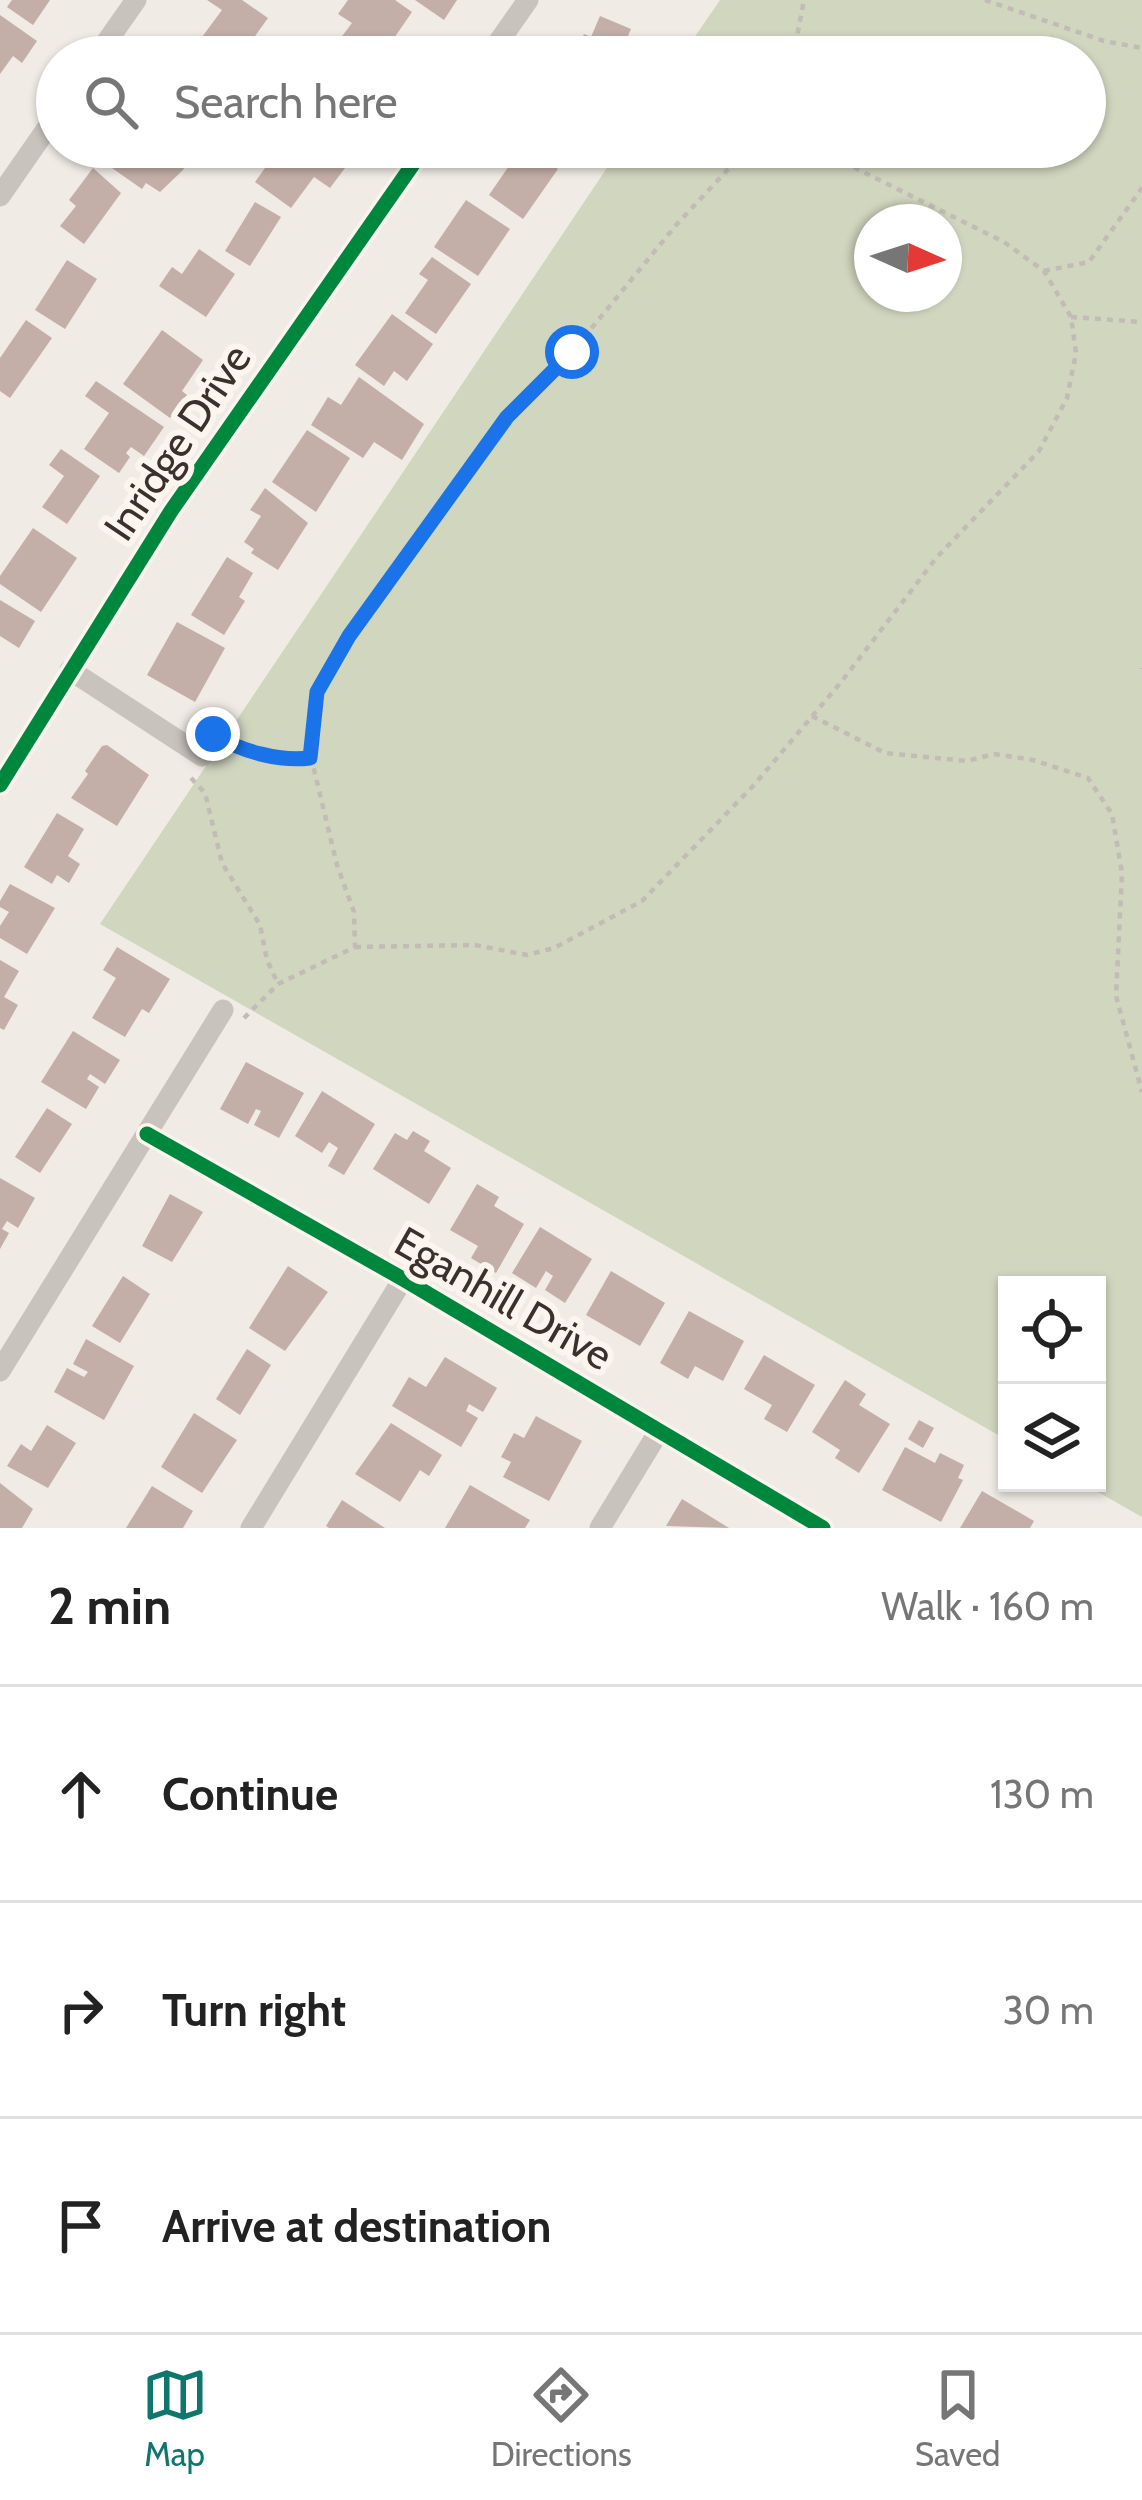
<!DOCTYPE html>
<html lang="en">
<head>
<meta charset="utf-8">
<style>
  body { margin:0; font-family:Cabin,sans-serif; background:#f2f2f2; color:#222 }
  .controls { position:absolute; right:36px; bottom:36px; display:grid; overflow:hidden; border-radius:0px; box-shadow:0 3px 9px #0004 }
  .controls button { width:108px; height:108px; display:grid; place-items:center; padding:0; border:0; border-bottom:3px solid #e0e0e0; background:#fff; color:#222; font:60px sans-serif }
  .compass { position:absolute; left:854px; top:204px; width:108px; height:108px; border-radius:50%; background:#fff; box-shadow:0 3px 9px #0004; rotate:93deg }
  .stop { position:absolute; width:36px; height:36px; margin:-27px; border:9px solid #1a73e8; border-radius:50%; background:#fff }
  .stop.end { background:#1a73e8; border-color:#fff; box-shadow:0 3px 12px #0008 }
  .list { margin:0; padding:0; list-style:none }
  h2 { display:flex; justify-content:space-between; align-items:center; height:156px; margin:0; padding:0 48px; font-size:51px }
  h2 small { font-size:39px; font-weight:400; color:#767676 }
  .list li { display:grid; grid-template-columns:78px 1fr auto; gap:36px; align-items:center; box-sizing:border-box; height:216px; padding:0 48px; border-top:3px solid #e0e0e0 }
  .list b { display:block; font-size:45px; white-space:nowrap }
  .list em { font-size:39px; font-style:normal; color:#767676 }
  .icon { flex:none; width:66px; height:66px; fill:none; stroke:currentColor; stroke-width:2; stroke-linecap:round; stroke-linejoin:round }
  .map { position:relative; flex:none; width:1142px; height:1528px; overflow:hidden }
  .search { position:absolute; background:#fff; box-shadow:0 3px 9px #0004; left:36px; right:36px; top:36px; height:132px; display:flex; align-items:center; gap:30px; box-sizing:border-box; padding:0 42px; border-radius:66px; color:#767676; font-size:45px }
  .sheet { height:804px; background:#fff }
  nav { display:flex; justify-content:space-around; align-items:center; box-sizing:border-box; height:168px; border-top:3px solid #e0e0e0; background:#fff; font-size:33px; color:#767676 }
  nav a { display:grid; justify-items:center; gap:6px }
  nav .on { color:#0f766e }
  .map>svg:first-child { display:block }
</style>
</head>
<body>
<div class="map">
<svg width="1142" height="1528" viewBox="0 0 1142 1528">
  <rect width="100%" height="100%" fill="#f0ebe5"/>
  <path fill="#d1d6bf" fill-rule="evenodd" d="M720,0H1142V1517L1082,1483H1097V1285H1007V1440L100,924L621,147H1085V57H681ZM872,222H944V294H872Z"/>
  <g fill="#c3afa7">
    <polygon points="12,0 50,0 33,25 7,7"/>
    <polygon points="207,0 242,0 268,18 240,57 229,57 202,37 222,10"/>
    <polygon points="348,0 395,0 412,12 390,44 410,57 366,57 340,39 352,23 338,14"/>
    <polygon points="415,0 457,0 444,20"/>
    <polygon points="0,15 37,41 22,63 13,56 0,74"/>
    <polygon points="600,16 631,29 619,57 574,57 584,34 591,37"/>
    <polygon points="112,147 190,147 194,150 183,170 160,192 146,183 142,189 102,161"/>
    <polygon points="280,147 325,147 348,164 330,188 314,177 291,208 255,182"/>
    <polygon points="522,147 558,169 523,219 489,195"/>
    <polygon points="93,168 121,193 84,244 60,226 76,206 69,200"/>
    <polygon points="466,200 510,229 478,276 434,247"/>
    <polygon points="255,202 281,217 250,266 225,251"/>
    <polygon points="199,249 235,274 206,317 159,286 172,267 182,274"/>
    <polygon points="432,257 471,284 436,334 405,313 428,280 419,274"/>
    <polygon points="67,260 97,279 65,329 35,310"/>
    <polygon points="392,314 433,344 407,381 394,371 384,386 355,365"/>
    <polygon points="26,320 52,338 10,398 0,391 0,358"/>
    <polygon points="162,330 203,360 182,391 187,395 170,418 123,384"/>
    <polygon points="359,377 424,424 402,460 374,442 363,458 311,425 328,397 341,405"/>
    <polygon points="96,381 164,427 144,456 131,447 126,453 130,457 119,473 84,449 109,413 85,396"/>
    <polygon points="307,430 350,458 316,512 272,482"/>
    <polygon points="61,449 100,476 67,524 42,507 64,476 49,465"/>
    <polygon points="265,488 308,523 278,570 251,553 254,549 244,542 261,516 250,510"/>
    <polygon points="33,528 77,558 41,612 0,584 0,576"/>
    <polygon points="227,557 253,573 239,597 245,601 224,635 191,615"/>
    <polygon points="0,600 35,621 19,648 0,636"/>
    <polygon points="177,622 225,648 195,702 147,675"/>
    <polygon points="107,745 149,775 117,826 71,798 88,774 85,771 102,746"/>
    <polygon points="57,813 84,829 68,856 80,864 69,883 57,875 52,884 24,867"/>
    <polygon points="10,884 55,908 27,954 0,938 0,926 9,912 0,907 0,901"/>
    <polygon points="117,947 170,979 149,1013 142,1009 125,1037 92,1018 116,978 103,970"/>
    <polygon points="0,960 19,971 4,997 18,1005 4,1030 0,1028"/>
    <polygon points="73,1031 120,1060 105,1084 90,1074 87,1079 99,1087 86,1109 41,1082"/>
    <polygon points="246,1062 304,1093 279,1138 254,1125 261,1111 256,1109 248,1124 220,1109"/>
    <polygon points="322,1091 375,1124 344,1175 328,1166 338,1148 329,1142 322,1153 295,1136"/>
    <polygon points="47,1108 72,1124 40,1173 15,1157"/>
    <polygon points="413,1131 430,1141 424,1151 451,1168 429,1204 373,1169 395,1133 407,1140"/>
    <polygon points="0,1178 35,1198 18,1228 7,1221 2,1229 9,1233 0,1249"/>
    <polygon points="477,1184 499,1197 494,1206 524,1224 496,1273 471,1258 478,1246 450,1230"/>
    <polygon points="170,1194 203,1212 172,1262 142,1246"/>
    <polygon points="540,1227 592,1259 565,1303 545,1290 553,1276 546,1271 536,1288 512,1273"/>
    <polygon points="288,1266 328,1292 285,1351 249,1328"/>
    <polygon points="611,1271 665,1303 640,1346 586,1315"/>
    <polygon points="123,1276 150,1294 120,1343 92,1326"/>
    <polygon points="689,1311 744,1341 723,1381 695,1366 688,1379 660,1363"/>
    <polygon points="86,1339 134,1366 104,1420 54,1392 67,1368 84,1377 88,1372 73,1364"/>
    <polygon points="247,1349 271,1365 240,1415 216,1399"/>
    <polygon points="764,1355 815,1385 787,1432 764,1419 772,1405 744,1389"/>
    <polygon points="445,1357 497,1388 483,1412 469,1404 466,1411 478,1418 461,1447 392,1406 409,1377 426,1387"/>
    <polygon points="845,1380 866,1394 859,1405 890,1424 859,1473 835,1458 840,1450 812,1432"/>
    <polygon points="194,1413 237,1440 202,1493 161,1467"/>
    <polygon points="536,1416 582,1441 549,1501 503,1477 511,1462 501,1457 514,1433 524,1438"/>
    <polygon points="919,1420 934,1428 923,1448 908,1439"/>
    <polygon points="391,1423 442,1455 429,1476 420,1470 400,1502 355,1474"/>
    <polygon points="47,1425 76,1443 48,1488 7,1466 21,1444 31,1451"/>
    <polygon points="905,1447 935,1463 940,1453 964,1465 958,1478 963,1480 941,1522 882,1490"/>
    <polygon points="0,1483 33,1509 22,1528 0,1528"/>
    <polygon points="470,1485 530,1520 525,1528 445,1528"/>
    <polygon points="152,1486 193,1511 183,1528 126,1528"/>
    <polygon points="982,1491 1034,1521 1030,1528 960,1528"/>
    <polygon points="682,1499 729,1528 666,1526"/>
    <polygon points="342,1500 385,1528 329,1528 326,1526"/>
  </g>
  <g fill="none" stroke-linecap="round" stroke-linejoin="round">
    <g stroke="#c2bbb6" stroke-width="4.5" stroke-dasharray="6 6" stroke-linecap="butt">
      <polyline points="985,0 1104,41 1142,48"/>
      <polyline points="793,57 804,0"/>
      <polyline points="1044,271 1089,262 1142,188"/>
      <polyline points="1071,317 1142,322"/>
      <polyline points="1142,668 1142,669"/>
      <polyline points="812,716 885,753 967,761 994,754 1033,760 1088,778 1112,814 1122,873 1116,996 1142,1092"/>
      <path d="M218,737C243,752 282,761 311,757"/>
      <polyline points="191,778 205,793 222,863 260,925 267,960 278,984"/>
      <polyline points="355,947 475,945 527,955 554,948 642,901 754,785 842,681 937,557 1039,451 1067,398 1076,353 1071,317 1044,271 1004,242 813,147"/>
      <polyline points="244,1018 278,984 355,947 354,912 337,865 311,757 317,692 349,636 507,417 572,352 677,224 749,147"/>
    </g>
    <g stroke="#c9c3be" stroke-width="21">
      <polyline points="96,57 136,0"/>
      <polyline points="488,57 528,0"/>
      <polyline points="0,196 57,114"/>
      <polyline points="70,670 202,756"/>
      <polyline points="0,785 171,511 425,147"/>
      <polyline points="147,1134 403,1279 823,1528"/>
      <polyline points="0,1371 223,1010"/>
      <polyline points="251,1528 403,1279"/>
      <polyline points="600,1528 659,1431"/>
    </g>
    <g stroke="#fbf5ee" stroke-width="22">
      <g id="cycleway">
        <polyline points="0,785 171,511 425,147"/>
        <polyline points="147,1134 403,1279 823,1528"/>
      </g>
    </g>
    <use href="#cycleway" stroke="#00873e" stroke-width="15"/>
  </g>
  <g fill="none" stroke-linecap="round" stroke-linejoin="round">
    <path stroke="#1a73e8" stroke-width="15" d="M213,734C240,751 279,762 310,758L317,692L349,636L507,417L572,352"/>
  </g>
  <g text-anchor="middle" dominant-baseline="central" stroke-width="12" stroke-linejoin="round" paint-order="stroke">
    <g font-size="42" fill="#3b302b" stroke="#fbf5ee">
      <text transform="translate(177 442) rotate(-56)">Inridge Drive</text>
      <text transform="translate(504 1298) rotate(30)">Eganhill Drive</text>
    </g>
  </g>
</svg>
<div class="controls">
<button><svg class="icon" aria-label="locate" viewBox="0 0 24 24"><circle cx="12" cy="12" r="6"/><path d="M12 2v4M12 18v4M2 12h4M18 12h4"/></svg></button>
<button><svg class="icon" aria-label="layers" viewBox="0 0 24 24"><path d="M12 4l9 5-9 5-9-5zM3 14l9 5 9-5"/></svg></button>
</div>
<svg class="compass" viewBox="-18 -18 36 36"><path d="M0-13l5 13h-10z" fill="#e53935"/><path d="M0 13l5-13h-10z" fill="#767676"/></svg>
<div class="stop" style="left:572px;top:352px"></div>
<div class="stop end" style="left:213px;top:734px"></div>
<div class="search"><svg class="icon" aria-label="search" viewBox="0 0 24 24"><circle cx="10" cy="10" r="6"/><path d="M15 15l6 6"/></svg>Search here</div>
</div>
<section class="sheet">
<h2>2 min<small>Walk · 160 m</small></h2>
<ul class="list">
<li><svg class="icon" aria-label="ahead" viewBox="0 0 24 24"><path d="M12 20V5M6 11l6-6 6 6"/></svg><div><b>Continue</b></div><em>130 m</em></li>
<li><svg class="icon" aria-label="right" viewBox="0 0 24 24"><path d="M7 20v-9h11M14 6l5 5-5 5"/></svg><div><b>Turn right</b></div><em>30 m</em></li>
<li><svg class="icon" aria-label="arrive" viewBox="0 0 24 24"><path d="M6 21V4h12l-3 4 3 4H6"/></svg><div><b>Arrive at destination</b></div></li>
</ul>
</section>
<nav>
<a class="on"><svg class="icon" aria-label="map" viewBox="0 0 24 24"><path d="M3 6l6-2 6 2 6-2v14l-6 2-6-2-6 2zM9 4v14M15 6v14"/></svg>Map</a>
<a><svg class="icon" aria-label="directions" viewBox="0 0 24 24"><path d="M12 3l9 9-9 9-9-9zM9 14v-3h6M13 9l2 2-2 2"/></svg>Directions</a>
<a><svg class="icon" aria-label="saved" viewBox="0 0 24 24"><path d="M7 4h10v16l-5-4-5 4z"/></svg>Saved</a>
</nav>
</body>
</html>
